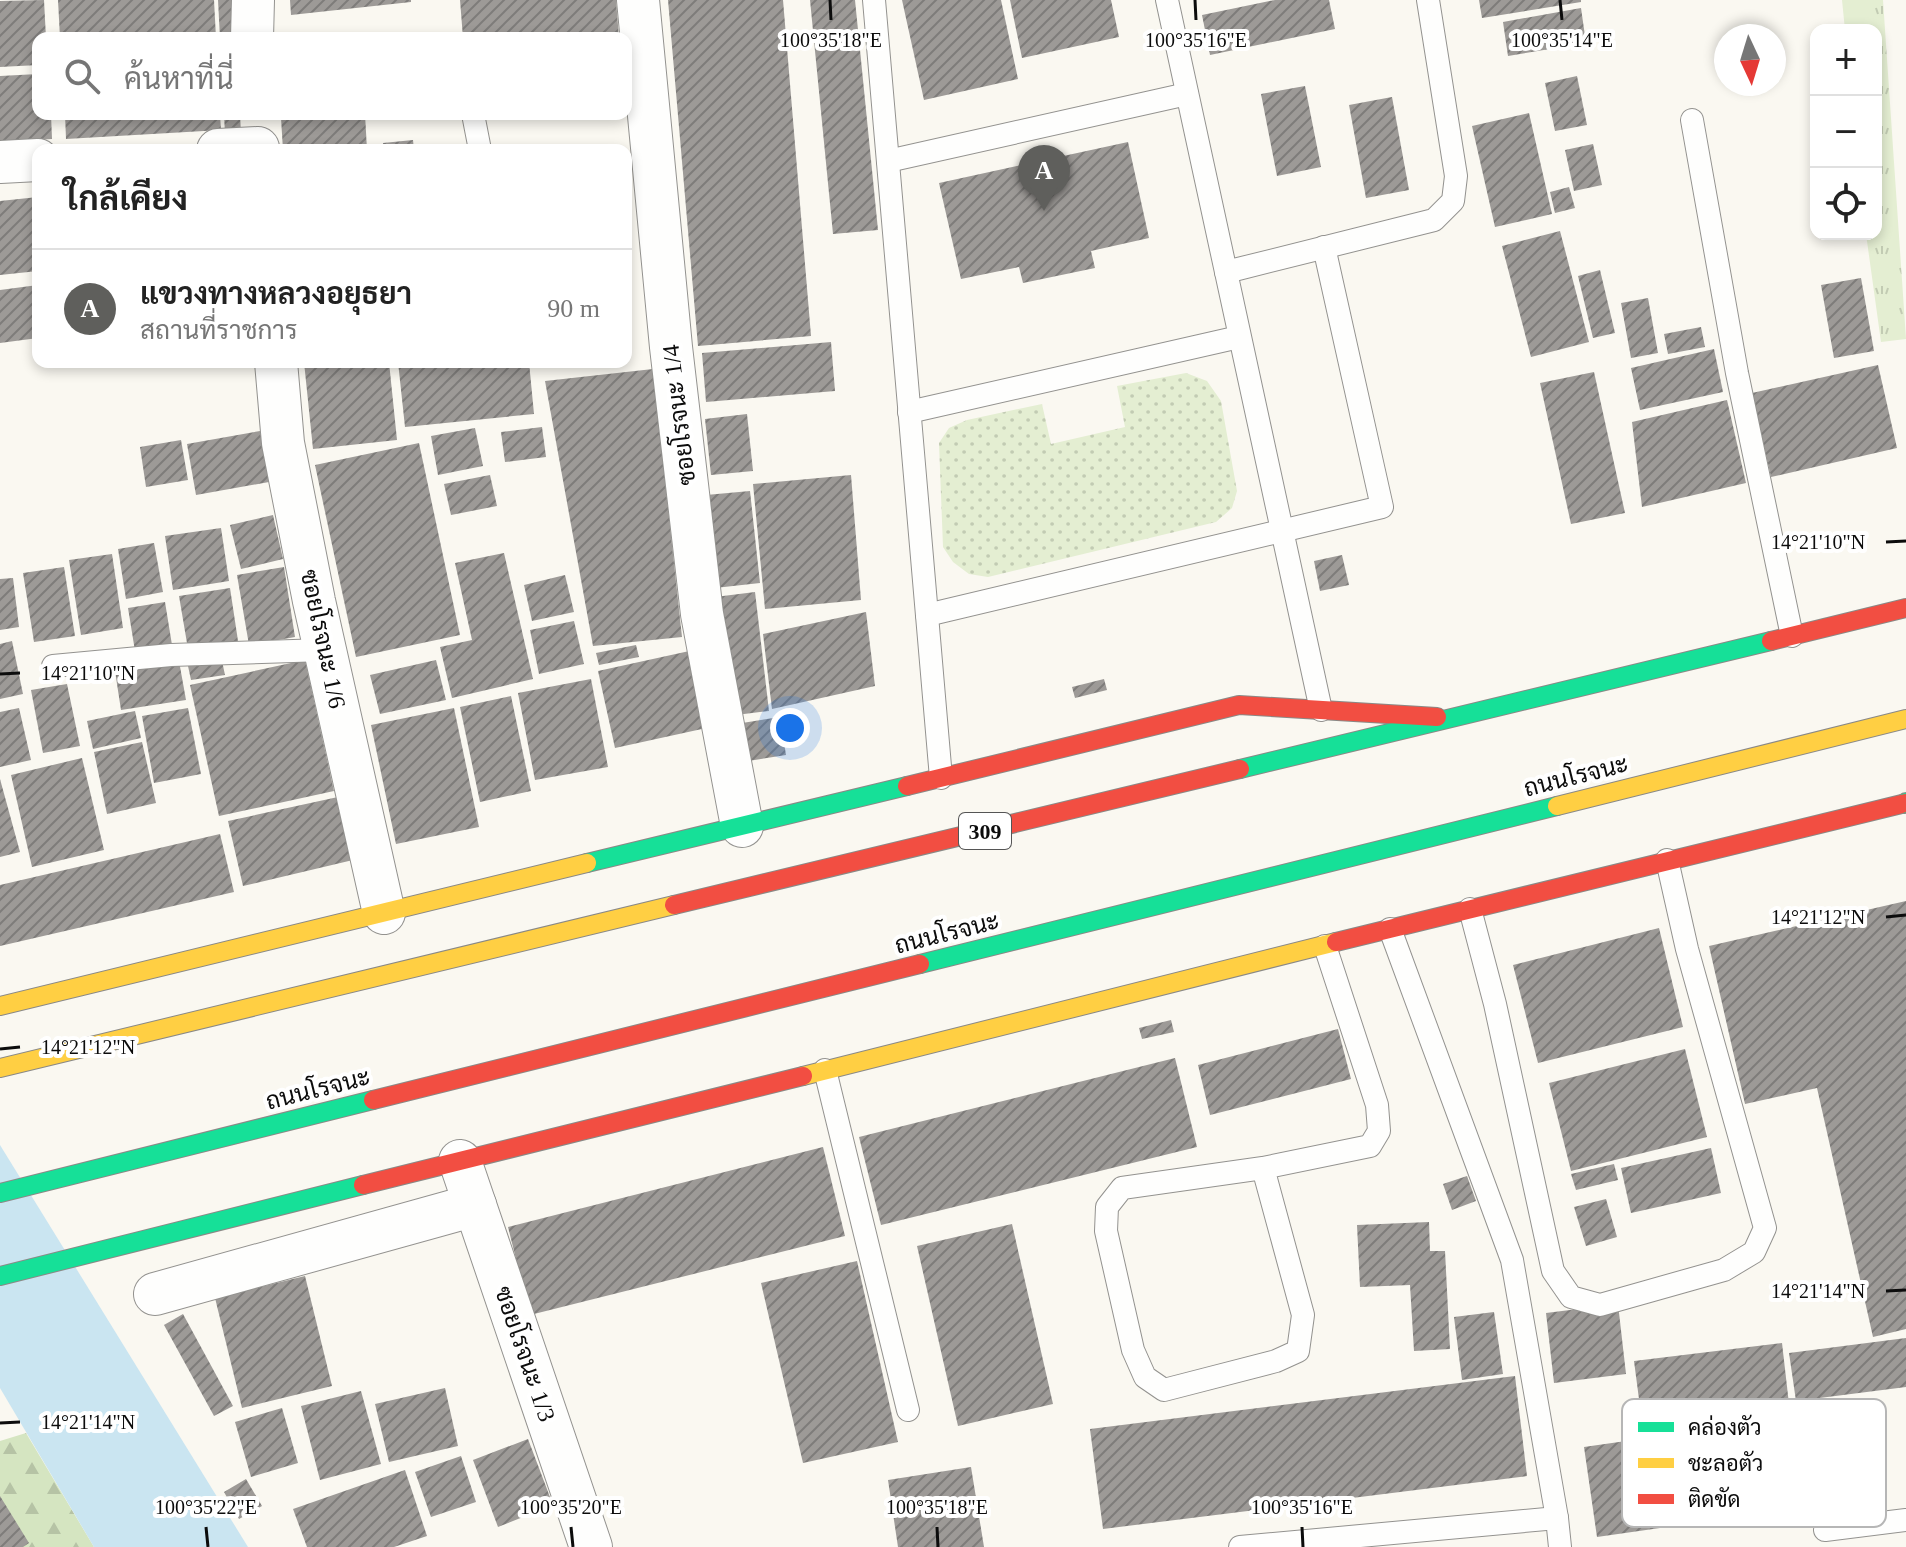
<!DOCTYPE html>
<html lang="th">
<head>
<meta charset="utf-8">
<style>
  body { margin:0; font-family:"Times New Roman",Sarabun,serif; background:#f6f6f6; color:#222 }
  .controls { position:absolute; right:24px; top:24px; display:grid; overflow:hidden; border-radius:16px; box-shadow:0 4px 12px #0003 }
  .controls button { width:72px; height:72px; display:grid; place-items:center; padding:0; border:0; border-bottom:2px solid #e0e0e0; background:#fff; color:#222; font:40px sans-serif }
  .compass { position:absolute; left:1714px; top:24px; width:72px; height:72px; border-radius:50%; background:#fff; box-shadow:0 4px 12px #0003; rotate:176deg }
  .you { position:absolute; left:790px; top:728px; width:28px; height:28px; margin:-20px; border:6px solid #fff; border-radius:50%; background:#1a73e8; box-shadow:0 0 0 12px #1a73e833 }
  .badge { display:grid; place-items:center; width:52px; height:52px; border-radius:50%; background:#5f5f5c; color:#fff; font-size:26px; font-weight:700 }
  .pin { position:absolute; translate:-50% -66px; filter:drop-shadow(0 2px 4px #0008) }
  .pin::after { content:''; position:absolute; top:42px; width:28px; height:24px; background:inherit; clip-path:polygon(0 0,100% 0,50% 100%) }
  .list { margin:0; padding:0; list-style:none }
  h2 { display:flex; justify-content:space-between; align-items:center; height:104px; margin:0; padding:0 32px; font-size:34px }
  h2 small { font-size:26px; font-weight:400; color:#767676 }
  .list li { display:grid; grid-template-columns:52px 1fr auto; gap:24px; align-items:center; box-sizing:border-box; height:120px; padding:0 32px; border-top:2px solid #e0e0e0 }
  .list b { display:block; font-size:30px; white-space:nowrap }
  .list p { margin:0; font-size:26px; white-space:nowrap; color:#767676 }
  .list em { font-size:26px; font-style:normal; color:#767676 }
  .icon { flex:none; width:44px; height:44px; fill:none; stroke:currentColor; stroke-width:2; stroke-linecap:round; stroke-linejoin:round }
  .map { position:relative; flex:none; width:1906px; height:1547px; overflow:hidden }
  .search { position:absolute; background:#fff; box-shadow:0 4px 12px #0003; left:32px; top:32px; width:600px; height:88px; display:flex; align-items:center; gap:20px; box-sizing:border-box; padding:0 28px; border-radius:16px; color:#767676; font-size:30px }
  .panel { position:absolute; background:#fff; box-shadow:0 4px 12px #0003; left:32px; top:144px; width:600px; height:224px; border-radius:16px }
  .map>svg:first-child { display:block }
</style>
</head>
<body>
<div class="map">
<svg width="1906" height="1547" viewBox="0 0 1906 1547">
  <defs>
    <pattern id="grass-dots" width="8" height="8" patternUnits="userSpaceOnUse" patternTransform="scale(2)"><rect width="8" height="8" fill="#e4eed2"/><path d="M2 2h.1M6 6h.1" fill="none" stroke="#c2cbb3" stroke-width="1.8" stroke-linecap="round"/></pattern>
    <pattern id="forest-firs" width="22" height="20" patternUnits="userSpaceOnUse" patternTransform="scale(2)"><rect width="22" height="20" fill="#d5e5c1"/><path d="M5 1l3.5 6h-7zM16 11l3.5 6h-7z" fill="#b6c3a5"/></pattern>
    <pattern id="park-tufts" width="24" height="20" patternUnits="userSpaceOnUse" patternTransform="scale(2)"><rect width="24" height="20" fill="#e4eed2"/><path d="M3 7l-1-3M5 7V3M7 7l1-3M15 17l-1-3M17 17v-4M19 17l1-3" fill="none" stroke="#c2cbb3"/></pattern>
    <pattern id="building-hatch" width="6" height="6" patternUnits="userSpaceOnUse" patternTransform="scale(2)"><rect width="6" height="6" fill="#9d9a97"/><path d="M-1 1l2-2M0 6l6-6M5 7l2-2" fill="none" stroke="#7e7c7a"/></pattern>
  </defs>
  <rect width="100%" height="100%" fill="#faf8f1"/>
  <polygon fill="url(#grass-dots)" points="1186,373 1207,381 1221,401 1237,491 1232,508 1216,522 988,577 969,574 953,562 943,547 939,443 949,428 967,420 1042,404 1051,444 1125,427 1117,386"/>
  <polygon fill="url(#forest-firs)" points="26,1433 94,1547 0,1547 0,1441"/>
  <polygon fill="url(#park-tufts)" points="1842,0 1883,0 1906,339 1881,342 1866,234 1876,234 1876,30 1845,30"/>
  <polygon fill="#cae5f1" points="0,1145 248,1547 94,1547 0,1388"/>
  <g fill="url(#building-hatch)">
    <polygon points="44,0 46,38 38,38 38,65 0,67 0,1"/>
    <polygon points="58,0 214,0 216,38 60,38"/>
    <polygon points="218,0 234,0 236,38 220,38"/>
    <polygon points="290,0 411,0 411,2 291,15"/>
    <polygon points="460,0 616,0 619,38 463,38"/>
    <polygon points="668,0 783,0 811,336 698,346"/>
    <polygon points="810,0 855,0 878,230 833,234"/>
    <polygon points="902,0 1001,0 1018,79 924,100"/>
    <polygon points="1010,0 1111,0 1119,37 1022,58"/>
    <polygon points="1275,0 1329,0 1335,29 1210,55 1202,15"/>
    <polygon points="1479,0 1581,0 1581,2 1482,18"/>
    <polygon points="1581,8 1586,43 1508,56 1503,22"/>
    <polygon points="38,74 38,114 51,114 52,139 0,142 0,76"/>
    <polygon points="1577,76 1587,125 1555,131 1545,83"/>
    <polygon points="1305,86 1321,167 1277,176 1261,94"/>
    <polygon points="1392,97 1409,190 1366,198 1349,105"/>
    <polygon points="1529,113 1552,214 1495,227 1472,126"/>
    <polygon points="65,114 220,114 221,130 66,139"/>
    <polygon points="224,114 240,114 241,133 225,134"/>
    <polygon points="365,114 367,150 283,150 281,118"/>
    <polygon points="413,140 414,150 384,150 383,143"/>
    <polygon points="1128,142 1149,238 1091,251 1095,268 1023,283 1019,267 961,279 939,183"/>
    <polygon points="1593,144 1602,185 1574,191 1565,150"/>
    <polygon points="1569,187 1575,208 1555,213 1550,192"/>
    <polygon points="38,197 38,271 0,275 0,201"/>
    <polygon points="1560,231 1589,342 1531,357 1502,246"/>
    <polygon points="1600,270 1615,333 1593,338 1578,276"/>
    <polygon points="1861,278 1874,351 1834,358 1821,285"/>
    <polygon points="38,285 38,338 0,343 0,290"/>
    <polygon points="1648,298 1658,353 1631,358 1621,303"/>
    <polygon points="1701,327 1705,347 1668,354 1664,334"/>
    <polygon points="831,342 835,391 706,402 702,353"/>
    <polygon points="1714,349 1723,392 1640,410 1631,368"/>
    <polygon points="304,362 389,362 397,440 313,449"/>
    <polygon points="398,362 529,362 534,414 405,427"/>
    <polygon points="1878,365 1897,448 1771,477 1752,393"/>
    <polygon points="653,369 682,637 593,646 545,381"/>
    <polygon points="1594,372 1625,513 1571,524 1540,383"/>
    <polygon points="1727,400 1746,483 1642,507 1632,422"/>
    <polygon points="747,414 753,471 711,475 705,419"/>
    <polygon points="542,427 546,457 505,462 501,432"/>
    <polygon points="475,428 483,466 438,475 431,436"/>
    <polygon points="260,431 269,482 196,495 187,444"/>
    <polygon points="181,440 188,480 146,487 140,447"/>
    <polygon points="419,443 460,635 356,657 315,465"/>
    <polygon points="490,475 497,506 451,515 444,484"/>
    <polygon points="851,475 861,600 765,609 753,484"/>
    <polygon points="750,491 760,583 715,588 706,495"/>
    <polygon points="273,515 283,559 241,569 230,525"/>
    <polygon points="221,528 229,581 173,590 165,536"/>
    <polygon points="154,543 163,592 126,599 118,549"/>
    <polygon points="504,553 533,679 452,698 440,647 472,640 455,563"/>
    <polygon points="112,554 123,628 81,635 69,560"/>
    <polygon points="1342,555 1349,585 1320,591 1314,561"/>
    <polygon points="64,567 75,636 34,642 23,573"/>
    <polygon points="284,567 295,637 249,645 237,575"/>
    <polygon points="565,575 574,612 532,621 524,585"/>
    <polygon points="13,578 19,627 0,630 0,579"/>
    <polygon points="230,588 238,641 188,649 179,596"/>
    <polygon points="755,592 769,711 728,716 715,597"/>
    <polygon points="165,602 172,645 135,651 128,608"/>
    <polygon points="866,612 875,686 772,709 763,634"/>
    <polygon points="574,621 584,664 539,674 530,630"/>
    <polygon points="12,641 23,694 0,699 0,644"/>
    <polygon points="636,645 639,657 599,665 596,653"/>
    <polygon points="694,650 711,727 615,748 598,671"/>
    <polygon points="305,660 334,791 219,816 190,685"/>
    <polygon points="436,660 446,700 380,714 370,675"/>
    <polygon points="179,661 186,700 121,710 115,671"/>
    <polygon points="222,661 225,675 191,680 188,666"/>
    <polygon points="591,679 608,767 535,780 518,693"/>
    <polygon points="1104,679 1107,690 1075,698 1072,687"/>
    <polygon points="67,684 80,746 43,753 31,690"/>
    <polygon points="511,696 531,791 480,802 460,707"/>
    <polygon points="19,708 31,760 0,767 0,712"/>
    <polygon points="188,708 201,774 154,783 142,716"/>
    <polygon points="454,708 479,827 396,844 371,725"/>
    <polygon points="135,711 141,738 93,749 87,721"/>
    <polygon points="780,717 786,755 742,762 736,724"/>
    <polygon points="142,742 156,803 107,814 94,752"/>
    <polygon points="82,758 104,850 32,867 11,775"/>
    <polygon points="0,779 20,852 0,857"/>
    <polygon points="338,797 353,860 243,886 228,821"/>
    <polygon points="220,834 234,892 0,946 0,885"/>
    <polygon points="1906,901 1906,1329 1873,1337 1817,1088 1745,1104 1709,946"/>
    <polygon points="1659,928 1683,1027 1538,1063 1513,965"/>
    <polygon points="1171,1020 1174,1032 1142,1039 1139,1028"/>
    <polygon points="1338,1029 1351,1079 1210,1115 1198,1065"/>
    <polygon points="1685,1049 1707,1137 1571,1171 1549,1083"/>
    <polygon points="1175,1058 1197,1147 881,1225 859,1137"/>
    <polygon points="823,1147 845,1236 530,1315 508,1227"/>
    <polygon points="1711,1148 1721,1193 1631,1213 1621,1168"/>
    <polygon points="1614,1164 1618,1180 1576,1190 1571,1174"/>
    <polygon points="1467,1176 1476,1201 1452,1210 1443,1184"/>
    <polygon points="1606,1199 1617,1237 1586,1246 1574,1207"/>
    <polygon points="1429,1222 1430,1251 1445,1251 1450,1349 1414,1351 1410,1285 1360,1287 1357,1225"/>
    <polygon points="1012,1224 1053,1404 958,1426 917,1246"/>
    <polygon points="857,1261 898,1442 803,1463 761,1283"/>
    <polygon points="305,1276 332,1386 242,1408 215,1298"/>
    <polygon points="1618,1304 1626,1374 1554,1383 1546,1313"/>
    <polygon points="1494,1312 1503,1374 1462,1380 1454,1317"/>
    <polygon points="183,1314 233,1406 214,1416 164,1325"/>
    <polygon points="1906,1338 1906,1387 1796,1401 1789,1353"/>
    <polygon points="1782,1343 1789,1404 1642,1422 1634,1361"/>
    <polygon points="1515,1376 1527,1476 1103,1529 1090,1429"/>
    <polygon points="445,1388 458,1446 389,1462 375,1404"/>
    <polygon points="361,1391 381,1464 320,1480 301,1406"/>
    <polygon points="282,1408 298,1463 251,1477 235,1422"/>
    <polygon points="1668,1435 1681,1525 1597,1537 1584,1447"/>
    <polygon points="528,1439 553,1505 498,1527 473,1460"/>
    <polygon points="461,1456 476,1502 431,1517 415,1472"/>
    <polygon points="971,1467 984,1547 898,1547 888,1480"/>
    <polygon points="405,1470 427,1536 394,1547 307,1547 293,1509"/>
    <polygon points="246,1479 262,1506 239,1519 224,1492"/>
    <polygon points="0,1496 29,1543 23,1547 0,1547"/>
  </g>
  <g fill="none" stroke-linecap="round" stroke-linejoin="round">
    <g stroke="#93928f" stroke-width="24">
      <g id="lane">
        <polyline points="874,0 941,778"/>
        <polyline points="1167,0 1321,710"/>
        <polyline points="473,114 480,150"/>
        <polyline points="1692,120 1737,373 1792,636"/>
        <polyline points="888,161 1187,94"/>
        <polyline points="1226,272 1434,220 1453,201 1456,176 1428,0"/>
        <polyline points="909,412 1239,337"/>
        <polyline points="927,615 1382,507 1324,247"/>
        <polyline points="53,666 171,655 325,650"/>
        <polyline points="1470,909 1495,1004 1553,1271 1571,1297 1600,1305 1724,1270 1754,1252 1765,1228 1687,949 1667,860"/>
        <polyline points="1390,929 1512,1260 1557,1518 1560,1547"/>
        <polyline points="825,1070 908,1410"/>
        <polyline points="1263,1168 1303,1315 1298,1351 1276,1361 1164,1390 1145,1377 1133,1350 1106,1231 1107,1207 1122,1188 1263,1168 1370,1146 1379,1131 1377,1105 1325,946"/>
        <polyline points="1825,1530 1906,1520"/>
        <polyline points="1240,1547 1557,1518"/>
      </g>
    </g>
    <g stroke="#93928f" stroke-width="44">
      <g id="street">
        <polyline points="638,0 671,347 702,614 742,826"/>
        <polyline points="252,38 253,0"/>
        <polyline points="218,150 258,148"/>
        <polyline points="0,162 38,160"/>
        <polyline points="276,362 283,443 314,601 384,913"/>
        <polyline points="460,1161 591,1547"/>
        <polyline points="155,1294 475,1205"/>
      </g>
    </g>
    <g stroke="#8a8986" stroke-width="20">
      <g id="fast">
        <polyline points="1240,769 1771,641"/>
        <polyline points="1904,804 1906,802"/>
        <polyline points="587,863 907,786"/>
        <polyline points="920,964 1557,806"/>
        <polyline points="0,1193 373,1100"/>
        <polyline points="0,1276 363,1185"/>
      </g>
    </g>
    <g stroke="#8a8986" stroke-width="20">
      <g id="slow">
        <polyline points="1557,806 1906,719"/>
        <polyline points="0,1006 587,863"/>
        <polyline points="0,1068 674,905"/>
        <polyline points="803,1076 1336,942"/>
      </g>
    </g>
    <g stroke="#8a8986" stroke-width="20">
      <g id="jam">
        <polyline points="1771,641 1906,608"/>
        <polyline points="907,786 1239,705 1437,717"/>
        <polyline points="674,905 1240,769"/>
        <polyline points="1336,942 1906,803"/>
        <polyline points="373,1100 920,964"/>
        <polyline points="363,1185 803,1076"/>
      </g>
    </g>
    <use href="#lane" stroke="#fefefd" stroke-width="22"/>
    <use href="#street" stroke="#fefefd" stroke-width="42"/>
    <use href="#fast" stroke="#16e098" stroke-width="18"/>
    <use href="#slow" stroke="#ffcf43" stroke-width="18"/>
    <use href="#jam" stroke="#f24e42" stroke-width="18"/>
  </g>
  <path fill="none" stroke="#0c0c0c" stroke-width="3" d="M830,0L831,20M1195,0L1196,20M1560,0L1562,20M1886,542L1906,541M0,674L20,673M1886,917L1906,915M0,1049L20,1047M1886,1291L1906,1290M0,1423L20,1422M206,1527L208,1547M571,1527L573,1547M937,1527L938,1547M1302,1527L1303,1547"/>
  <g text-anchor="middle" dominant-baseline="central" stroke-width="8" stroke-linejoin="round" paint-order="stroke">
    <rect fill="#fff" stroke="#555" stroke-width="2" x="959" y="813" width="52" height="36" rx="6"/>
    <g font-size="22" font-weight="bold" fill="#0c0c0c">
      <text x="985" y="831">309</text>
    </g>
    <g font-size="24" fill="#0c0c0c" stroke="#fff">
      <text transform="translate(679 415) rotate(-97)">ซอยโรจนะ 1/4</text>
      <text transform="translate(323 639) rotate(78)">ซอยโรจนะ 1/6</text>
      <text transform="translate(1576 776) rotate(-14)">ถนนโรจนะ</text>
      <text transform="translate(947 933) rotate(-14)">ถนนโรจนะ</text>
      <text transform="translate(318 1089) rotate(-14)">ถนนโรจนะ</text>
      <text transform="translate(525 1354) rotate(71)">ซอยโรจนะ 1/3</text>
    </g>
  </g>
  <rect x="1622" y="1399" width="264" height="128" rx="12" fill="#fff" stroke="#b6b6b6" stroke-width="2"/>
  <rect x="1638" y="1422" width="36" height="10" fill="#16e098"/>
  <rect x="1638" y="1458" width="36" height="10" fill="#ffcf43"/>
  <rect x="1638" y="1494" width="36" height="10" fill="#f24e42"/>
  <g font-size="22" fill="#0c0c0c">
    <text x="1688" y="1435">คล่องตัว</text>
    <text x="1688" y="1471">ชะลอตัว</text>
    <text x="1688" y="1507">ติดขัด</text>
  </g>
  <g font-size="20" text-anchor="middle" fill="#0c0c0c" stroke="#fff" stroke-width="8" stroke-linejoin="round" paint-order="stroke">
    <text x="831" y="47">100°35'18"E</text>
    <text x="1196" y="47">100°35'16"E</text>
    <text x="1562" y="47">100°35'14"E</text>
    <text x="1818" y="549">14°21'10"N</text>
    <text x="88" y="680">14°21'10"N</text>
    <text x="1818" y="924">14°21'12"N</text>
    <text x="88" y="1054">14°21'12"N</text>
    <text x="1818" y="1298">14°21'14"N</text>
    <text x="88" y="1429">14°21'14"N</text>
    <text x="206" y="1514">100°35'22"E</text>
    <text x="571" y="1514">100°35'20"E</text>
    <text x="937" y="1514">100°35'18"E</text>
    <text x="1302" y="1514">100°35'16"E</text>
  </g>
</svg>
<div class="controls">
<button>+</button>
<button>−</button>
<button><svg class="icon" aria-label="locate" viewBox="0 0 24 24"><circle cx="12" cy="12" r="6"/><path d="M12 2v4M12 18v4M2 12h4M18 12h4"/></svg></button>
</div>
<svg class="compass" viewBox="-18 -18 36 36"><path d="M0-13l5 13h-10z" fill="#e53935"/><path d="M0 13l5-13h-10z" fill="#767676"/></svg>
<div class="you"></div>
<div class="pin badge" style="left:1044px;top:211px">A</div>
<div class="search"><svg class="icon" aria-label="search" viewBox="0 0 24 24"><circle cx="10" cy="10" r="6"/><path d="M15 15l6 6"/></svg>ค้นหาที่นี่</div>
<section class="panel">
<h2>ใกล้เคียง<small></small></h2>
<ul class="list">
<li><span class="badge">A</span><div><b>แขวงทางหลวงอยุธยา</b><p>สถานที่ราชการ</p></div><em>90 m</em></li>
</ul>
</section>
</div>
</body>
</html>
